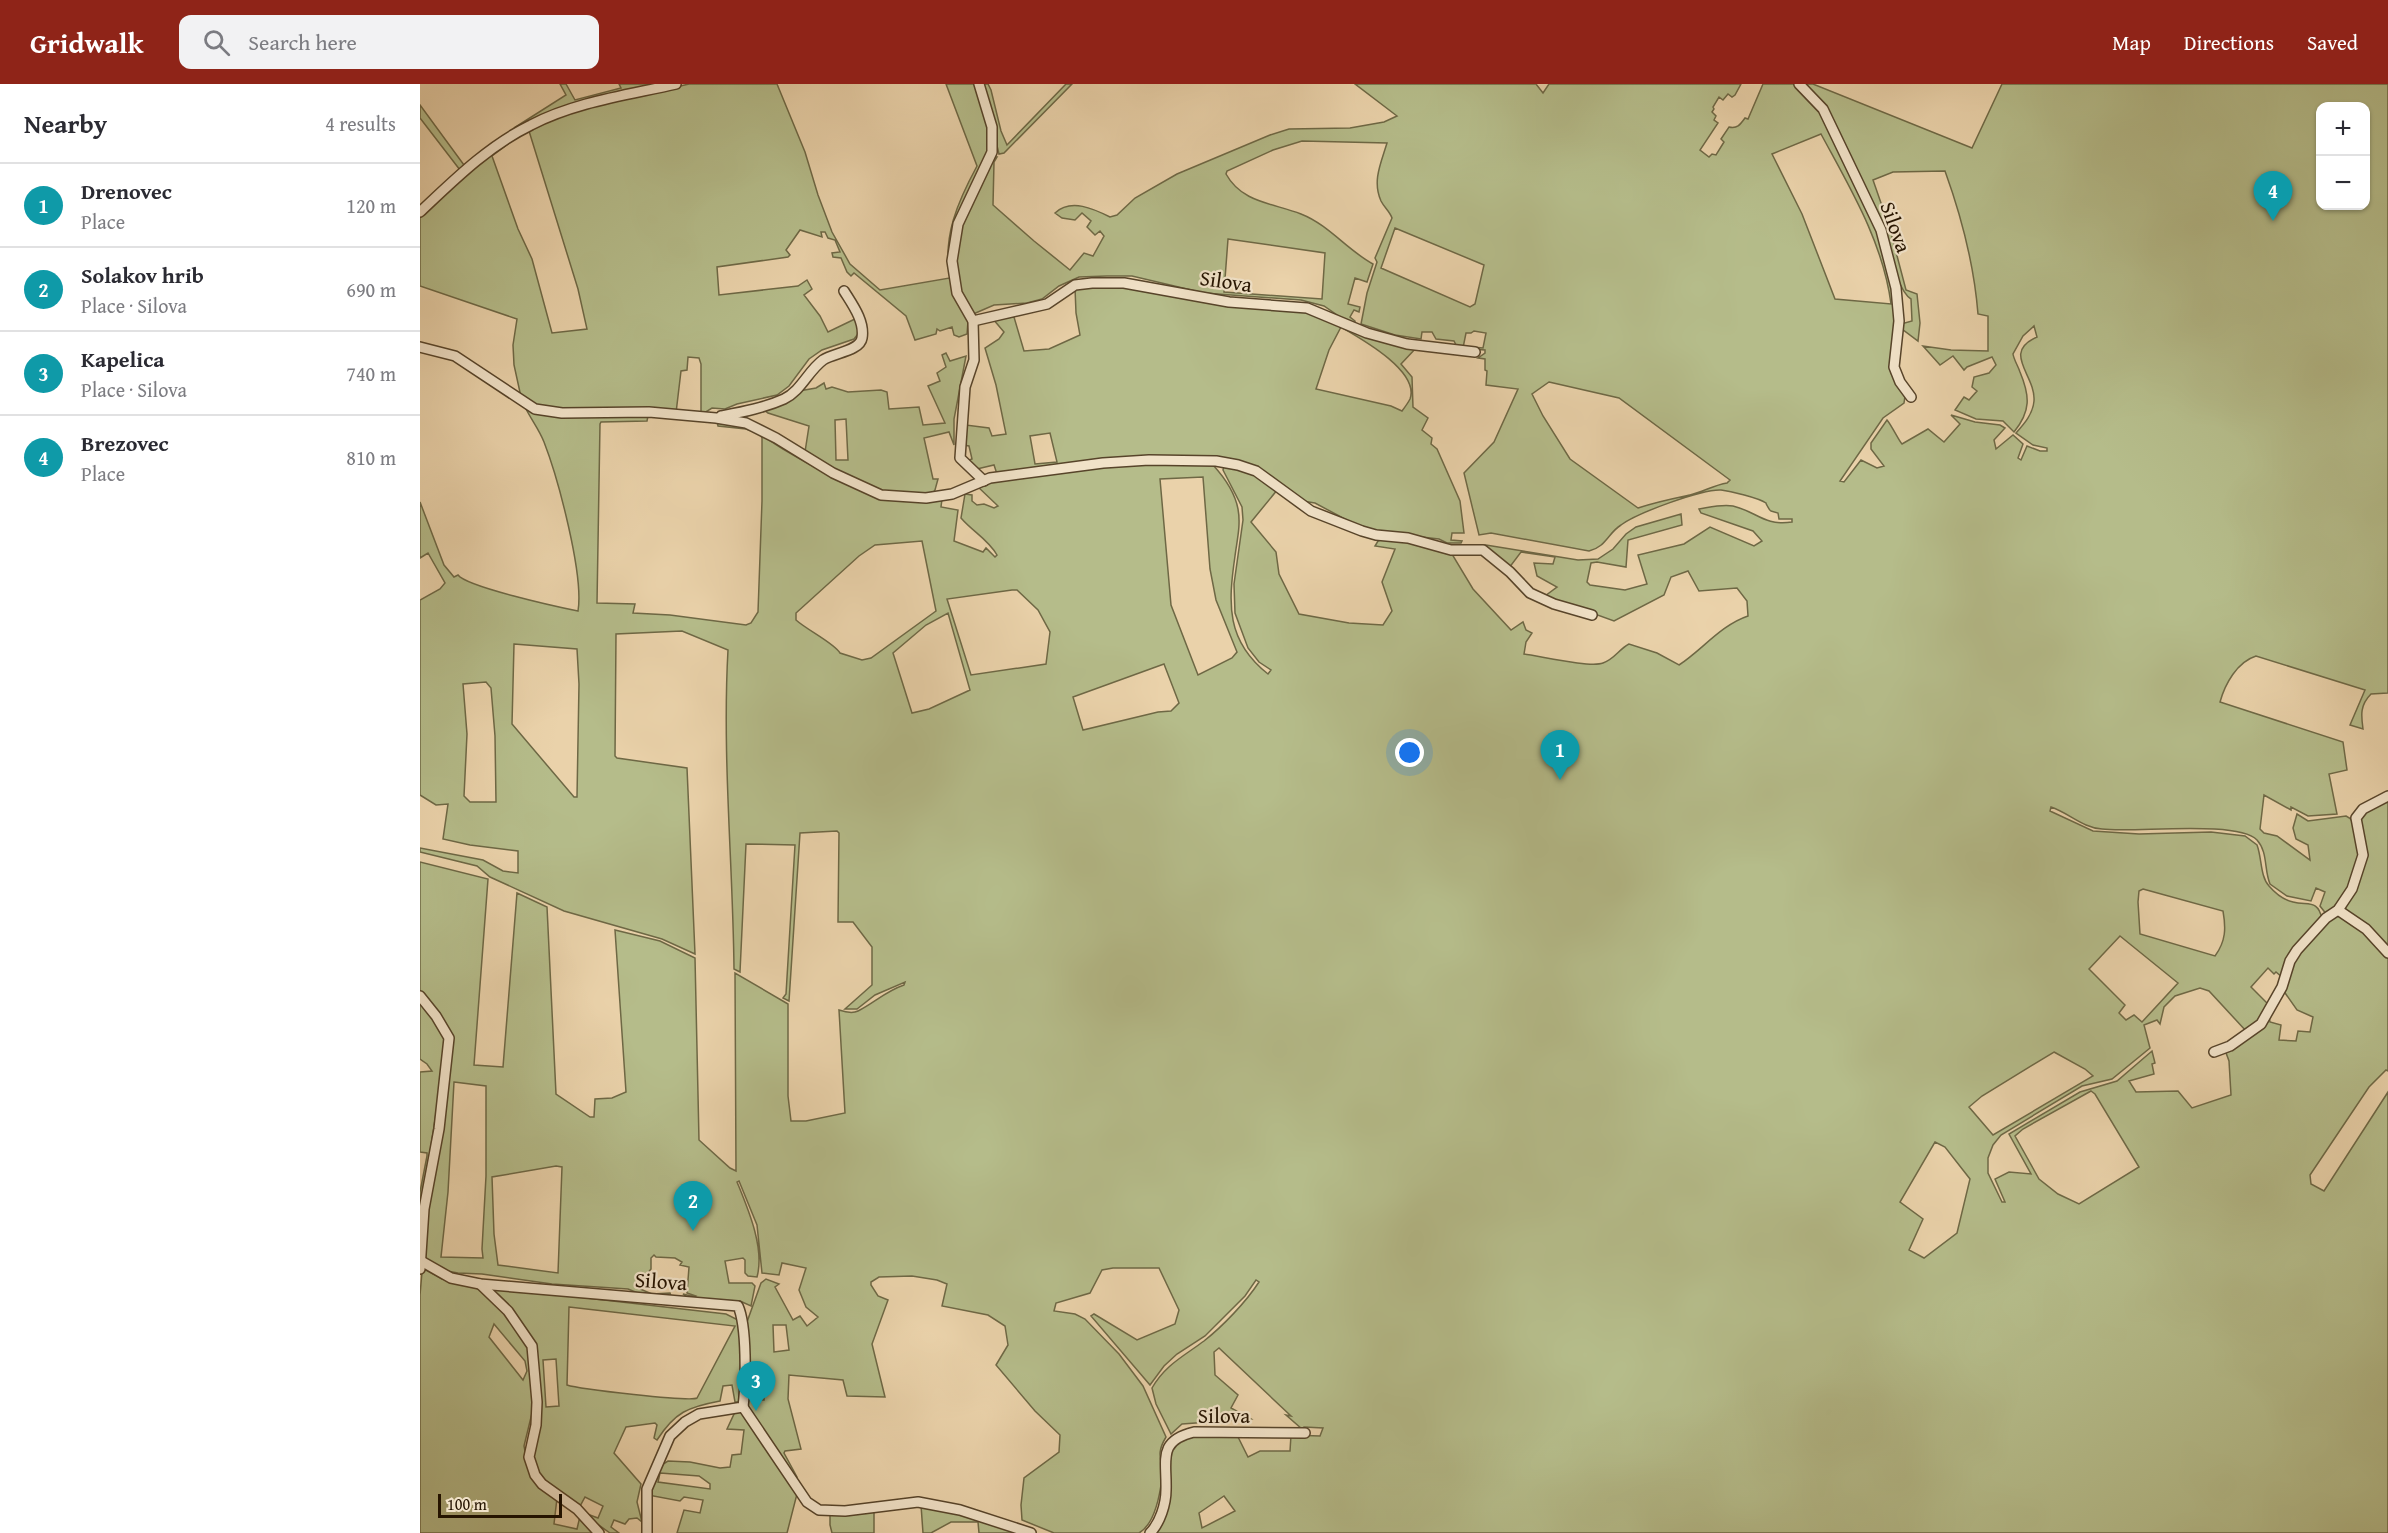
<!DOCTYPE html>
<html lang="en">
<head>
<meta charset="utf-8">
<style>
  body { margin:0; font-family:"Gentium Book Plus",serif; background:#f2f2f3; color:#2b2b33 }
  .controls { position:absolute; right:18px; top:18px; display:grid; overflow:hidden; border-radius:12px; box-shadow:0 2px 4px #0004 }
  .controls button { width:54px; height:54px; display:grid; place-items:center; padding:0; border:0; border-bottom:2px solid #e1e1e2; background:#fff; color:#2b2b33; font:30px sans-serif }
  .scale { position:absolute; left:18px; bottom:15px; width:124px; box-sizing:border-box; padding-left:6px; border:3px solid #261400; border-top:0; font-size:16px; line-height:21px; white-space:nowrap; color:#261400; -webkit-text-stroke:4px #f1e2c8; paint-order:stroke }
  .you { position:absolute; left:990px; top:669px; width:21px; height:21px; margin:-15px; border:4px solid #fff; border-radius:50%; background:#1a73e8; box-shadow:0 0 0 9px #1a73e833 }
  .badge { display:grid; place-items:center; width:39px; height:39px; border-radius:50%; background:#8f2418; color:#fff; font-size:20px; font-weight:700 }
  .pin { position:absolute; translate:-50% -50px; filter:drop-shadow(0 2px 3px #0008) }
  .pin::after { content:''; position:absolute; top:32px; width:21px; height:18px; background:inherit; clip-path:polygon(0 0,100% 0,50% 100%) }
  .list { margin:0; padding:0; list-style:none }
  h2 { display:flex; justify-content:space-between; align-items:center; height:78px; margin:0; padding:0 24px; font-size:26px }
  h2 small { font-size:20px; font-weight:400; color:#7c7c81 }
  .list li { display:grid; grid-template-columns:39px 1fr auto; gap:18px; align-items:center; box-sizing:border-box; height:84px; padding:0 24px; border-top:2px solid #e1e1e2 }
  .list b { display:block; font-size:22px; white-space:nowrap }
  .list p { margin:0; font-size:20px; white-space:nowrap; color:#7c7c81 }
  .list em { font-size:20px; font-style:normal; color:#7c7c81 }
  .icon { flex:none; width:33px; height:33px; fill:none; stroke:currentColor; stroke-width:2; stroke-linecap:round; stroke-linejoin:round }
  .map { position:relative; flex:none; width:1968px; height:1449px; overflow:hidden }
  header { display:flex; align-items:center; gap:36px; box-sizing:border-box; height:84px; padding:0 30px; background:#8f2418; color:#fff }
  header strong { font-size:28px }
  nav { display:flex; gap:33px; margin-inline-start:auto; font-size:21px }
  .search { width:420px; height:54px; background:#f2f2f3; display:flex; align-items:center; gap:15px; box-sizing:border-box; padding:0 21px; border-radius:12px; color:#7c7c81; font-size:22px }
  main { display:flex }
  aside { flex:1; background:#fff }
  .map>svg:first-child { display:block }
</style>
</head>
<body>
<header>
<strong>Gridwalk</strong>
<div class="search"><svg class="icon" aria-label="search" viewBox="0 0 24 24"><circle cx="10" cy="10" r="6"/><path d="M15 15l6 6"/></svg>Search here</div>
<nav><a>Map</a><a>Directions</a><a>Saved</a></nav>
</header>
<main>
<aside>
<h2>Nearby<small>4 results</small></h2>
<ul class="list">
<li><span class="badge" style="background:#0f9aa8">1</span><div><b>Drenovec</b><p>Place</p></div><em>120 m</em></li>
<li><span class="badge" style="background:#0f9aa8">2</span><div><b>Solakov hrib</b><p>Place · Silova</p></div><em>690 m</em></li>
<li><span class="badge" style="background:#0f9aa8">3</span><div><b>Kapelica</b><p>Place · Silova</p></div><em>740 m</em></li>
<li><span class="badge" style="background:#0f9aa8">4</span><div><b>Brezovec</b><p>Place</p></div><em>810 m</em></li>
</ul>
</aside>
<div class="map">
<svg width="1968" height="1449" viewBox="0 0 1968 1449">
  <rect width="100%" height="100%" fill="#ead2aa"/>
  <filter id="stains"><feTurbulence type="fractalNoise" baseFrequency=".00333" numOctaves="4"/><feColorMatrix values="0 0 0 0 .2 0 0 0 0 .09 0 0 0 0 .02 0 0 0 .5 -.17"/></filter>
  <radialGradient id="worn" r=".72"><stop offset=".6" stop-color="#630" stop-opacity="0"/><stop offset="1" stop-color="#630" stop-opacity=".3"/></radialGradient>
  <g fill="#b5bc8a" stroke="#6e6845" stroke-width="1.5" fill-rule="evenodd">
    <polygon points="140,0 146,0 155,16 201,4 199,0 235,0 132,28 94,44 146,11"/>
    <path d="M269,0H357L385,68L398,111L412,148L430,180L460,206L530,194C522,153 538,117 557,82L526,0H557L569,38V68L556,93L530,184L548,237L547,250L539,253L534,251L532,243L520,247L517,245L516,250L495,256L486,232L434,189L431,192L427,188L421,174L413,173L412,169L420,168L415,156L408,154L405,148H401L402,153L380,146L366,166L370,171L368,173L297,183L299,211L378,202L387,196L392,205L384,211L400,232L408,248L437,234L438,250L434,255L402,266L389,275L369,302L357,311L317,320L305,325L292,324L281,331V280L279,274L268,273L267,286L261,287L256,329L146,327L120,323L101,313L94,281L93,261L97,235L0,202V134C34,101 68,68 110,45C154,21 220,11 269,0ZM109,47L158,205L167,245L132,249L112,175L98,145L72,72L96,54Z"/>
    <polygon points="562,0 568,0 571,6 581,47 587,61 646,0 652,0 584,69 579,70"/>
    <path d="M935,0H1116L1123,9L1129,0H1321L1315,11L1312,13L1308,10L1303,16L1299,13L1293,23L1294,25L1292,28L1296,32L1294,36L1298,39L1280,66L1289,73L1292,70L1296,71L1304,58L1301,55L1309,43C1317,45 1320,41 1325,34L1328,35L1343,0H1376L1391,14L1412,46L1455,136L1465,162L1475,207L1476,256L1471,289L1485,312L1484,319L1463,334L1420,397L1424,398L1441,376L1457,384L1464,382L1451,365V359L1467,336C1472,342 1479,357 1482,360L1508,345L1524,358L1540,340L1531,331L1555,338L1580,341L1585,344L1574,356L1576,365L1593,351L1603,360L1598,374L1601,376L1607,362L1620,367H1627V364L1613,361L1596,349C1604,340 1613,330 1614,317C1616,291 1581,269 1617,253L1614,242L1603,252L1593,270C1594,276 1598,282 1600,288C1610,312 1611,327 1594,348L1583,337L1556,335L1535,326L1544,313L1549,316L1557,307L1552,303L1554,293L1569,289L1576,281L1572,273L1547,283L1544,286L1533,272L1520,281L1503,262L1531,266L1568,267V232L1558,230C1554,180 1542,134 1525,87L1473,88L1453,96L1470,145L1486,206L1497,210L1500,239L1498,257L1482,245L1481,240L1492,237L1491,215C1476,206 1467,156 1459,136C1452,116 1440,97 1430,78C1416,50 1407,22 1382,0H1393L1552,64L1582,0H1968V609L1951,610C1940,621 1941,631 1943,645L1930,641L1945,606L1836,572C1817,578 1805,600 1800,618L1923,658L1927,686L1909,690L1917,730L1888,732L1871,723V726L1844,711L1840,745L1844,749L1857,752L1890,776L1888,761L1876,755L1873,744L1877,730L1888,737L1926,732C1933,735 1934,740 1936,747C1938,754 1941,762 1941,770C1942,787 1921,822 1907,831L1900,822L1905,808L1896,804L1891,817L1867,812L1850,800C1844,786 1848,768 1837,756C1817,736 1714,749 1682,745C1663,744 1649,729 1631,723L1630,727L1673,747L1719,750L1791,748L1825,752L1837,761C1842,774 1840,792 1849,802C1855,809 1864,816 1873,818C1888,822 1898,815 1902,835C1884,854 1871,869 1863,894L1856,888L1854,890L1848,884L1831,903L1850,922L1839,939L1827,948L1789,907L1780,904L1755,912L1744,923L1740,940L1737,936L1724,941L1730,964L1692,995L1662,1002L1581,1051L1573,1061L1568,1074V1089L1582,1118H1585L1575,1095L1589,1088L1611,1090L1589,1050L1660,1008L1697,997L1732,967L1735,979L1732,980L1734,990L1709,997L1716,1008L1758,1007L1772,1024L1811,1011L1809,977L1805,966L1830,952L1849,933L1850,938L1861,941L1859,956L1876,957L1878,947L1890,948L1893,933L1877,926L1863,906L1871,879L1877,869L1918,828C1938,841 1953,854 1968,872V987L1966,986L1949,1003L1890,1091L1891,1100L1904,1107L1968,1008V1449H734C741,1439 746,1427 747,1415C750,1393 736,1353 772,1350C787,1349 803,1352 818,1353L828,1373L840,1367H870L871,1351L900,1352L903,1344L884,1343L882,1345L866,1331L871,1332L799,1264L794,1268L795,1291L818,1311L811,1324L831,1335L762,1340L751,1350L736,1320L732,1304C745,1281 764,1272 784,1257C803,1242 826,1218 839,1198L836,1196L825,1212L785,1252L757,1270L744,1282L730,1301L671,1232L674,1230L717,1256L755,1240L759,1226L739,1184H693L682,1186L670,1209L636,1219L634,1227L655,1230L665,1235L699,1270L723,1302L746,1353C734,1373 744,1376 742,1394C740,1410 735,1440 719,1449H634L602,1436L601,1421L604,1394L639,1368L640,1351L615,1327L576,1281L588,1261L585,1242L568,1231L522,1222L527,1200L517,1196L492,1192L459,1193L451,1198V1201L458,1212L468,1216L452,1260L465,1313L427,1312L423,1296L369,1291L368,1315L381,1365L365,1367L364,1369L377,1393L375,1398C360,1375 330,1341 326,1314L334,1313L335,1316H344V1302H335L336,1309L326,1310L327,1238L341,1199L346,1195L359,1200L355,1203L373,1236L380,1232L387,1242L398,1233L386,1223L379,1206L386,1184L362,1179L359,1191L342,1189L337,1141L319,1097L317,1098C328,1125 345,1164 337,1193L328,1192L325,1189V1176L323,1174L305,1177L309,1199H332L335,1202L331,1222L320,1217L269,1215L263,1210L275,1213L276,1212L267,1209L269,1183L260,1181L262,1178L255,1174L236,1173L234,1171L231,1174V1185L219,1200L220,1205L232,1210L250,1209L252,1215L228,1213L208,1205L132,1200L62,1190L38,1189L27,1187L5,1175V1135L23,1042L33,959L25,938L0,908V778L68,795L54,981L83,983L97,809L127,823L136,1010L170,1033H174L175,1015L192,1014L206,1008L195,846L240,857L275,874L279,1056L310,1084L316,1087L315,889L368,920V1012L371,1037H386L425,1029L419,926C425,928 432,930 438,927C454,919 466,907 484,901L485,898L455,911L437,925H425L452,901V863L433,838H418L419,749L417,747L380,749L369,917L363,914L366,910L375,761L326,760L320,888L314,885C313,779 302,673 308,566L262,547L196,550L195,672L197,674L267,684L275,870L242,855L144,827L70,793L57,782L0,768V764L63,776L83,787L98,789V767L50,761L23,755L28,720L16,721L0,711V516L20,505L25,499L8,469L0,474V418L24,481L34,493L38,491C47,503 138,523 158,527C164,491 138,394 124,358C119,345 110,334 104,321C142,339 187,331 228,332L227,337L181,338L180,340L177,519L215,520L213,529L250,531L326,541L331,539L338,528L342,417V354L340,350L326,345L298,342L297,337C330,340 337,349 363,365C390,381 434,406 463,414C482,418 503,416 522,415L521,423L538,426L534,457L563,468L566,464L575,473L577,471C568,455 553,448 541,434L545,410L552,411V417L557,421L564,420L574,424L578,422L557,402L564,398L706,379L760,378L793,381C804,393 815,409 818,425C821,441 817,456 815,472C808,520 806,557 848,590L851,586L839,578L828,564L815,529L814,500L823,436L822,423L803,386L804,382C825,385 842,391 858,405L831,438L856,468L859,490L879,530L929,539L963,541L972,527L962,498L975,465L955,462L958,457L963,455L1002,459L1032,470L1053,505L1091,546L1103,538L1106,546L1112,549L1106,558L1104,570C1120,572 1170,584 1183,579C1195,575 1199,565 1209,560L1237,569L1259,581C1282,566 1301,541 1328,532L1327,517L1317,504L1279,507L1268,487L1251,493L1244,511L1194,537L1125,512L1137,503L1117,492L1114,479L1133,480L1135,473L1101,468L1089,484L1066,467L1053,464L1052,462L1066,461L1158,476L1178,475L1193,465L1206,450L1216,443L1261,430L1262,441L1208,456L1206,483L1177,478L1171,479L1167,498L1170,501L1205,506L1227,500L1218,471L1264,460L1290,443L1334,462L1342,457L1333,447L1281,429L1279,425C1291,423 1302,420 1313,422C1338,428 1343,442 1372,438V435H1359L1358,429L1351,427C1350,427 1346,420 1346,419C1339,414 1310,407 1301,406C1282,405 1217,429 1201,441C1188,449 1186,463 1169,467L1071,449L1059,451L1044,389L1074,358L1098,305L1066,301L1067,287L1065,286V275L1058,274L1065,269V266L1052,265L1053,263L1063,264L1066,249L1054,247L1051,249H1046L1043,264L1037,263L1034,257L1016,255L1012,248H1002L1001,255L975,251L941,240L947,209L957,178L955,174L972,134C970,128 964,123 961,117C952,97 961,79 967,59L882,57L853,66L807,87L806,90C822,119 853,119 881,130C909,141 927,166 953,180L947,198L935,194L928,220L940,223L939,228L934,226L930,233L935,237V239L923,235L904,222L881,216L784,209L712,192H687L659,193L639,202L622,215L607,219L574,221L551,231C526,186 531,155 552,110C558,98 563,83 572,73H577L574,78L573,121L614,157L650,186L664,169L673,172L684,152L680,147L675,151L667,143L671,137L662,129L655,136L642,134L635,129C651,114 674,125 690,133L697,131L715,114L757,90L850,51L869,45L930,44L964,38L977,32ZM1900,22H1946V122H1900ZM1401,50C1430,104 1463,158 1471,220L1415,215L1382,130L1352,70ZM975,144L1064,181L1055,220L1050,223L961,184ZM808,155L905,169L902,215L804,208ZM1129,298L1199,314L1310,396L1307,399C1294,401 1283,408 1270,411C1251,415 1236,418 1218,424L1150,375L1123,332L1112,310ZM783,393L790,485L796,516L817,568L812,574L778,591L751,521L740,395ZM502,457L516,527L451,574L442,576L420,569C414,559 387,546 376,536V529L439,472L455,461ZM592,506H597L618,526L630,548L626,580L551,591L527,515ZM528,529L550,606L509,625L492,629L473,569L506,541ZM94,560L157,565L159,600L157,713H154L92,640ZM744,580L759,619L751,627L738,628L663,646L653,613ZM66,598L71,604L75,652L76,718H50L44,712L47,650L43,600ZM1723,805L1803,827C1806,844 1806,857 1795,872L1720,850L1718,818L1719,807ZM1700,852L1758,899L1722,938L1714,931L1706,936L1699,929L1705,921L1669,885ZM1634,968L1665,985L1673,992L1573,1051L1549,1023L1562,1012ZM34,998L66,1002V1092L62,1165L63,1174L21,1173L28,1108ZM1671,1007L1675,1010L1719,1083L1659,1120L1638,1110L1619,1095L1595,1052L1603,1045ZM1515,1058L1525,1063L1550,1095L1537,1149L1504,1174L1489,1166L1503,1135L1480,1118ZM136,1082L142,1083L138,1189L78,1181L74,1150L72,1093ZM353,1241H366L369,1266L354,1268ZM804,1412L815,1427L782,1444L779,1429Z"/>
    <polygon points="0,21 44,81 40,86 0,34"/>
    <path d="M684,201L885,226L996,264L981,280L992,293L993,323L1008,334L1002,346L1012,354L1011,360L1017,365L1040,417L1044,449H1032L1031,456L1042,457L1041,459H1027L1019,455L957,448L936,441L895,419L876,416L855,397L788,374L577,390L574,381L557,385L549,380V376L552,375L549,362L543,361L546,341L569,344L572,352L586,350L576,301L565,264L579,255L584,248L573,235L594,233L604,267L629,265L660,251L656,229L655,204ZM921,243C940,254 1000,287 990,315C988,319 985,323 982,327L971,322L896,305L909,266ZM630,349L637,378L615,380L610,352Z"/>
    <path d="M526,269L530,277L546,272L534,335V361L529,348L504,354L513,395H518L515,406L511,412L470,410L395,377L385,368L389,342L348,329L343,325L379,307L396,304L404,299L406,305L412,303L428,308L461,306L467,308L469,325L499,323L503,341L525,339L508,302L520,297L517,289L526,283L522,271ZM426,335L428,376H416L415,336Z"/>
    <path d="M1968,715V867L1927,828L1924,821L1945,779C1948,762 1937,748 1941,731Z"/>
    <polygon points="0,919 20,942 27,957 0,1134 0,1108 7,1072 7,1069 0,1068 0,988 12,987 7,980 0,975"/>
    <path d="M4,1185L22,1195L59,1203L90,1232L111,1266L113,1325L104,1362L107,1377L137,1414L134,1440L157,1445L160,1432L175,1449H0V1211L2,1188ZM74,1240L105,1277L107,1287L103,1296L69,1253Z"/>
    <path d="M70,1203L306,1230L318,1236L323,1252L319,1318H315L312,1301L303,1302L300,1317C268,1323 255,1328 237,1356L234,1354L237,1341L235,1339L206,1343L194,1369L221,1400L217,1418L222,1438L217,1434L209,1435L205,1440L194,1436L191,1443L199,1449H190L166,1432L167,1430L178,1434L183,1422L165,1413L159,1424L113,1386L114,1263ZM149,1223L315,1242L277,1314C270,1318 159,1305 147,1301ZM136,1275L139,1322L126,1323L123,1276Z"/>
    <path d="M323,1326L377,1410L367,1449H257L264,1426L280,1429L283,1416L264,1413L260,1417L228,1411L240,1382L248,1377L270,1378L300,1384L310,1383L312,1371L321,1370L324,1346L307,1345L315,1328ZM240,1389L279,1392L290,1400V1405L238,1398Z"/>
    <polygon points="501,1421 513,1422 604,1449 559,1449 558,1438 531,1438 511,1449 503,1449"/>
    <polygon points="454,1424 454,1449 412,1449 410,1441 410,1430"/>
  </g>
  <g fill="none" stroke-linecap="round" stroke-linejoin="round">
    <g stroke="#57442a" stroke-width="12">
      <g id="minor">
        <polyline points="559,0 572,43 572,68 538,140 532,177 537,209 553,237 554,276 545,303 540,374 564,397"/>
        <polyline points="1379,0 1403,25 1461,146 1476,204 1479,237 1474,283 1480,298 1491,313"/>
        <path d="M0,128C34,96 68,62 111,41C155,18 208,11 256,0"/>
        <polyline points="553,237 627,220 655,201 672,199 704,199 809,218 887,224 947,249 987,260 1055,268"/>
        <polyline points="0,263 35,272 115,325 142,329 229,328 296,334 326,339 356,354 413,389 461,411 506,414 532,410 570,394 683,379 729,376 796,377 818,381 836,387 891,427 942,447 956,451 988,454 1031,466 1063,466 1090,488 1110,509 1134,520 1172,531"/>
        <path d="M301,332C322,328 344,324 364,315C381,307 388,287 403,276C413,269 440,267 442,254C445,237 432,220 424,207"/>
        <polyline points="1918,826 1946,845 1968,869"/>
        <polyline points="0,912 16,932 29,954 19,1045 4,1125 0,1185"/>
        <polyline points="1794,968 1810,962 1841,940 1862,903 1870,877 1877,866 1906,834 1918,826 1932,805 1943,771 1936,734 1943,725 1968,712"/>
        <path d="M1,1177L31,1194L60,1200L318,1222C327,1242 326,1299 323,1323L279,1330L265,1338L250,1352L227,1405V1449"/>
        <polyline points="60,1200 88,1227 112,1262 117,1318 116,1341 109,1373 115,1391 122,1400 157,1425 179,1449"/>
        <polyline points="323,1323 387,1418 399,1426 425,1427 498,1418 540,1426 611,1449"/>
        <path d="M730,1449C740,1439 746,1420 746,1406C747,1376 737,1357 774,1348L885,1349"/>
      </g>
    </g>
    <use href="#minor" stroke="#f1e2c8" stroke-width="9"/>
  </g>
  <g text-anchor="middle" dominant-baseline="central" stroke-width="4.5" stroke-linejoin="round" paint-order="stroke">
    <g font-size="21" fill="#261400" stroke="#f1e2c8">
      <text transform="translate(1476 143) rotate(70)">Silova</text>
      <text transform="translate(806 197) rotate(8)">Silova</text>
      <text transform="translate(241 1197) rotate(4)">Silova</text>
      <text x="804" y="1331">Silova</text>
    </g>
  </g>
  <rect width="100%" height="100%" filter="url(#stains)"/>
  <rect width="100%" height="100%" fill="url(#worn)"/>
</svg>
<div class="controls">
<button>+</button>
<button>−</button>
</div>
<div class="scale">100 m</div>
<div class="you"></div>
<div class="pin badge" style="left:1140px;top:696px;background:#0f9aa8">1</div>
<div class="pin badge" style="left:273px;top:1147px;background:#0f9aa8">2</div>
<div class="pin badge" style="left:336px;top:1327px;background:#0f9aa8">3</div>
<div class="pin badge" style="left:1853px;top:137px;background:#0f9aa8">4</div>
</div>
</main>
</body>
</html>
